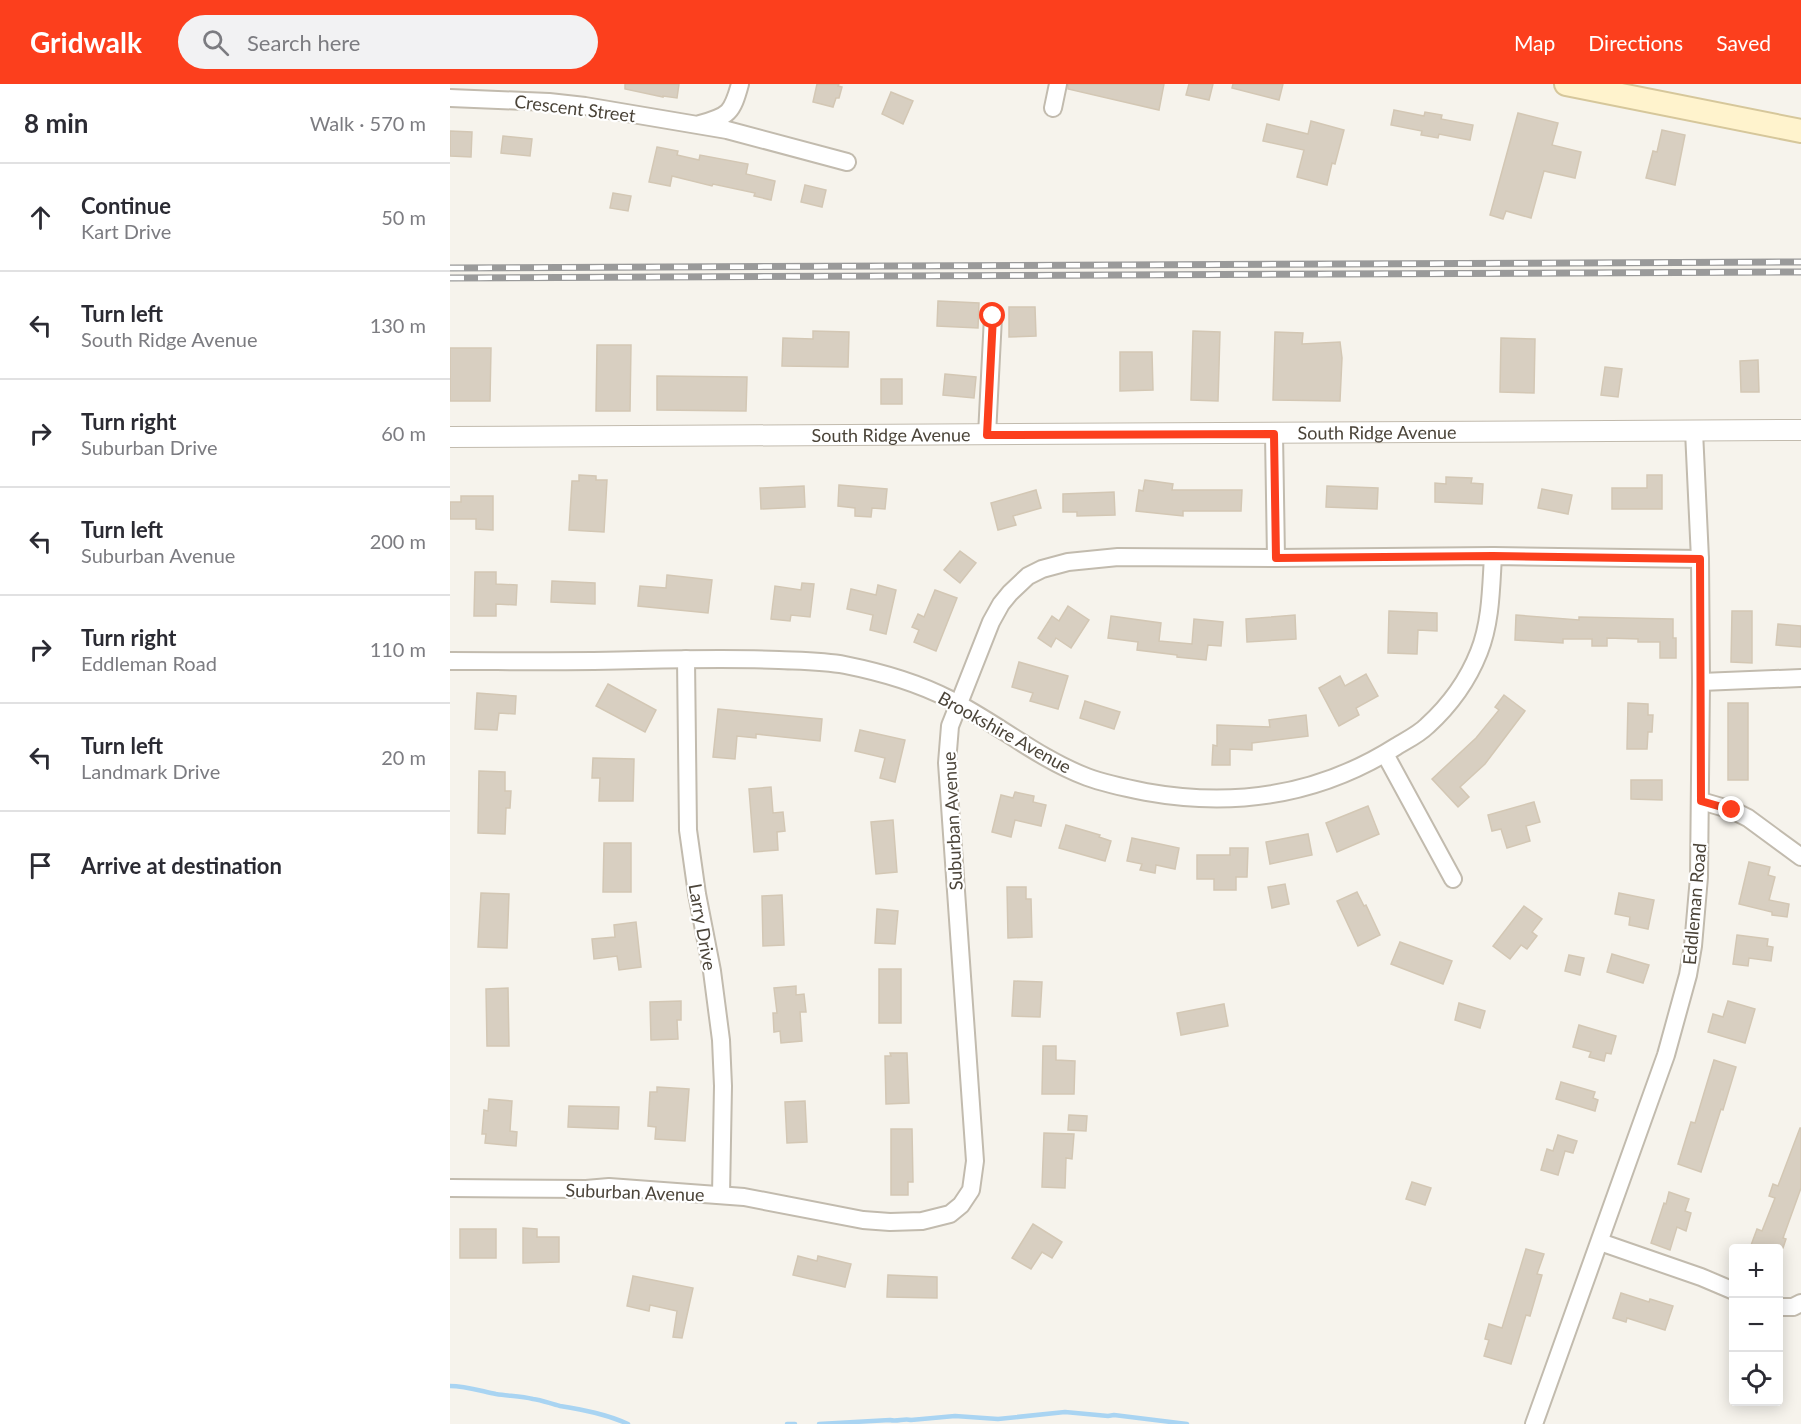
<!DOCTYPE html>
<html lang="en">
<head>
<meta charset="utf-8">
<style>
  body { margin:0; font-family:Lato,sans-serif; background:#f2f2f3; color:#2b2b33 }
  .controls { position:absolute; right:18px; bottom:18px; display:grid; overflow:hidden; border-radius:6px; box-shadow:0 3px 15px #0003 }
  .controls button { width:54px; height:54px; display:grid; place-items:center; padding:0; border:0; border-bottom:2px solid #e1e1e2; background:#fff; color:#2b2b33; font:30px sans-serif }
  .stop { position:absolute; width:18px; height:18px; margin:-14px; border:4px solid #fc3f1d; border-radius:50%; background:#fff }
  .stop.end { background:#fc3f1d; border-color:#fff; box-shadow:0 2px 6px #0008 }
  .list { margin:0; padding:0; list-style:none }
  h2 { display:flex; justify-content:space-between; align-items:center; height:78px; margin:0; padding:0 24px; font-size:26px }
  h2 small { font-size:20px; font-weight:400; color:#7c7c81 }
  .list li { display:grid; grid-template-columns:39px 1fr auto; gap:18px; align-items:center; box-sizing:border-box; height:108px; padding:0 24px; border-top:2px solid #e1e1e2 }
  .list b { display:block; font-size:22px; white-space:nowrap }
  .list p { margin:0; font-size:20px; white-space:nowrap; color:#7c7c81 }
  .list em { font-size:20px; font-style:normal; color:#7c7c81 }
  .icon { flex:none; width:33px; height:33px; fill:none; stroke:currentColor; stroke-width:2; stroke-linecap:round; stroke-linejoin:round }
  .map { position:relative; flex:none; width:1351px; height:1340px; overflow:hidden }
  header { display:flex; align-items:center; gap:36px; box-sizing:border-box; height:84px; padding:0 30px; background:#fc3f1d; color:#fff }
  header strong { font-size:28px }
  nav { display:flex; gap:33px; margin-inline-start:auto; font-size:21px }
  .search { width:420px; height:54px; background:#f2f2f3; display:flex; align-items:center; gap:15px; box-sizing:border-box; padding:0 21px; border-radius:33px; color:#7c7c81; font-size:22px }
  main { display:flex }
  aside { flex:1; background:#fff }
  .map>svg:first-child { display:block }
</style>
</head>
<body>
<header>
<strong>Gridwalk</strong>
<div class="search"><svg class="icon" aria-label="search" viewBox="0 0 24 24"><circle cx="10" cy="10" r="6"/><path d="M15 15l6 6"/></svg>Search here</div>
<nav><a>Map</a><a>Directions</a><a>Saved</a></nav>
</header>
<main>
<aside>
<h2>8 min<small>Walk · 570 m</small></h2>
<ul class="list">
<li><svg class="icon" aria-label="ahead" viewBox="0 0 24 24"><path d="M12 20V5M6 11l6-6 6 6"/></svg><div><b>Continue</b><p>Kart Drive</p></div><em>50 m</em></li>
<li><svg class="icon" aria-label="left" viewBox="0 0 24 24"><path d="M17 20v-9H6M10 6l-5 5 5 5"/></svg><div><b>Turn left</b><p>South Ridge Avenue</p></div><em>130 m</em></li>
<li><svg class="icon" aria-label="right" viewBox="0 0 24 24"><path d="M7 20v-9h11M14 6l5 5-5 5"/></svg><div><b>Turn right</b><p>Suburban Drive</p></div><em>60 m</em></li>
<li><svg class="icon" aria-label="left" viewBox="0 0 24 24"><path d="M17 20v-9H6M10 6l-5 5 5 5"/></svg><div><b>Turn left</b><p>Suburban Avenue</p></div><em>200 m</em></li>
<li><svg class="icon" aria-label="right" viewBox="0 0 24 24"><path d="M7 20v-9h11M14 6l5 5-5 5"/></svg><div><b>Turn right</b><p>Eddleman Road</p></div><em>110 m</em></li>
<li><svg class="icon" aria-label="left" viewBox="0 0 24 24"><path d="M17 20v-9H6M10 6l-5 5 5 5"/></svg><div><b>Turn left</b><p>Landmark Drive</p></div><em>20 m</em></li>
<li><svg class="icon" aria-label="arrive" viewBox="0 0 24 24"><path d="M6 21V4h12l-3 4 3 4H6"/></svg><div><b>Arrive at destination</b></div></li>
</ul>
</aside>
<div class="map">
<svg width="1351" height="1340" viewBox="0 0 1351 1340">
  <rect width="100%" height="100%" fill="#f6f3ec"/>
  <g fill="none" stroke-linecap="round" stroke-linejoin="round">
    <g stroke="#a9d4f2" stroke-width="4.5">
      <path d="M0,1302C15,1302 31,1307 46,1310C58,1312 71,1312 83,1315C92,1316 101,1320 110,1322C134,1326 156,1330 178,1340"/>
      <polyline points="337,1340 345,1340"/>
      <path d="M369,1340L440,1336C447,1338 454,1334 461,1336L505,1332L548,1335L615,1328L658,1332L664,1331L737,1340"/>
    </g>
  </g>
  <g fill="#d8cfc1" stroke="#d3c7b4" stroke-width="1.5">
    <polygon points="175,0 229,0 227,14 213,12 213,13 175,5"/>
    <polygon points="367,0 389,0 388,2 392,3 389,14 386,14 383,23 363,18"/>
    <polygon points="618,0 714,0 709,26 618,5"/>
    <polygon points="739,0 763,0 759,16 736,11"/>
    <polygon points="783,0 833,0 829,16 782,4"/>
    <polygon points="441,8 463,17 453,40 432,30"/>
    <polygon points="944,26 974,32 975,28 992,31 991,35 1023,41 1020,56 989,50 988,54 971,51 972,47 941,41"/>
    <polygon points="1068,29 1108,39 1102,61 1131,68 1125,94 1094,87 1081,134 1056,127 1053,135 1040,131"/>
    <polygon points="861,37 894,46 885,80 882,79 877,101 847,93 854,66 813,57 817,40 858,50"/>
    <polygon points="1212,46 1235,51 1225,101 1196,94 1203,67 1207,68"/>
    <polygon points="0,47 22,48 21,73 0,72"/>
    <polygon points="53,52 82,55 80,72 51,69"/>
    <polygon points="207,63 228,67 227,71 249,76 250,71 298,80 296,90 325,97 321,116 304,112 305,109 263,100 262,102 222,92 220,102 199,98"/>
    <polygon points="355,101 376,106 372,123 351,118"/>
    <polygon points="163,109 181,112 178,127 160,124"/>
    <polygon points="488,217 529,219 528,244 487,242"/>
    <polygon points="559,223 585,223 586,252 559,253"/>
    <polygon points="363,247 399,248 398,283 332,282 333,254 363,255"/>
    <polygon points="743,247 770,248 768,317 741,316"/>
    <polygon points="825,248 853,249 852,260 890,258 892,274 890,317 823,316"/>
    <polygon points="1051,254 1085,255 1084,309 1050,308"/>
    <polygon points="147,261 181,261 180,327 146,327"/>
    <polygon points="0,264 41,264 40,317 0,317"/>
    <polygon points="670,268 702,268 703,306 670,307"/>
    <polygon points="1308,276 1309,308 1291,308 1290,277"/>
    <polygon points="1155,283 1172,285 1168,313 1151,311"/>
    <polygon points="495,290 526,293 524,314 493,311"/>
    <polygon points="207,292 297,293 296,327 207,326"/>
    <rect x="431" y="295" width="21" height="25"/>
    <polygon points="129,391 146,392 146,396 157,396 154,448 119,446 122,397 129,397"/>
    <polygon points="1197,391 1212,391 1212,425 1162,425 1162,404 1197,404"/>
    <polygon points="996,393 1022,394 1021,399 1033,400 1032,420 985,418 985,399 996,400"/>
    <polygon points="695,396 723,400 722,406 792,406 791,427 733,427 733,432 686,427 689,406 693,407"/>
    <polygon points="389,401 437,405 435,425 422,424 421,433 405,432 405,424 388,422"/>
    <polygon points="354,402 355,423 311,425 310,404"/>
    <polygon points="877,402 928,404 927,425 876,423"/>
    <polygon points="1092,405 1122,411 1118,430 1088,424"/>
    <polygon points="586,406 591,424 563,432 566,441 548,446 541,419"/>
    <polygon points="664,408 665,431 627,432 627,428 613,428 613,410"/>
    <polygon points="11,412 43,412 43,446 26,445 26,435 0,435 0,418 11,418"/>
    <polygon points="510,467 526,479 510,499 494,486"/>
    <polygon points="25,488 46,488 46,500 67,501 66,521 46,520 46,532 24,532"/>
    <polygon points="217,491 262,496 258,529 188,522 190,502 216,504"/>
    <polygon points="102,497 145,499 145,520 101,518"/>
    <polygon points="352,499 364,500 360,533 341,531 340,537 321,535 325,502 351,506"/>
    <polygon points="428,501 446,506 436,550 420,546 423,531 397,525 401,505 426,511"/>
    <polygon points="485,506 507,514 486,567 464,558 469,546 462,543 468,530 474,533"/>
    <polygon points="618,522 639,536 621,564 606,554 601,563 588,554 602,532 609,537"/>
    <polygon points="939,527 987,529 987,547 968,546 967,570 938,569"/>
    <polygon points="1282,527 1302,527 1302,579 1281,578"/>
    <polygon points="845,531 846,555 797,558 796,535"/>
    <polygon points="1066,531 1129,536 1129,533 1223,535 1223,554 1226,554 1226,574 1210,574 1210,558 1188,558 1188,555 1157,554 1157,562 1142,562 1142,555 1113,555 1113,559 1065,556"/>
    <polygon points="661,532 711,539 709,557 742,560 744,535 773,538 771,562 758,561 756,576 727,573 727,571 687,566 688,558 658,554"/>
    <polygon points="1328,540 1351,542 1351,563 1326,561"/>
    <polygon points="569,578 618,592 608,625 580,617 583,609 562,603"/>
    <polygon points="916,590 928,612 906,624 909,631 889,642 869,604 890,592 895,602"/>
    <polygon points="158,600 206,626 195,648 146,622"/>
    <polygon points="27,609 66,612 65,630 49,629 47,646 25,645"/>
    <polygon points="1054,611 1075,627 1035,680 1010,703 1019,713 1008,723 982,695 1026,654 1049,626 1045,623"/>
    <polygon points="635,617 670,628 664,645 630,634"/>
    <polygon points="1178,619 1198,620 1198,631 1203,631 1202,648 1198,648 1197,665 1177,665"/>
    <rect x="1278" y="619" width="20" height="77"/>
    <polygon points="268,625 372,635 370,657 306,650 306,654 287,652 285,675 263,673"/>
    <polygon points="856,631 858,652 802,659 802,666 780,665 780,681 762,681 763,661 767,662 767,641 820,643 819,636"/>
    <polygon points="410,646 455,656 445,698 430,694 435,674 405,667"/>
    <polygon points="143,674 184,675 183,717 149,717 150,694 142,694"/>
    <polygon points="29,687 55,688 55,707 61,707 60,724 56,724 55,750 28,749"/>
    <polygon points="1181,696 1212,696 1212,716 1181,715"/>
    <polygon points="321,703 323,729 333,728 335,747 327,748 328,766 304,768 299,705"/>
    <polygon points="565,708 584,712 583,718 596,721 591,742 565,736 561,753 542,748 551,711 563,714"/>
    <polygon points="1084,718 1090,738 1076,742 1080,757 1057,764 1051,745 1042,747 1038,731"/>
    <polygon points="918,722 929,750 887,768 876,739"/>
    <polygon points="443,736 447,788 426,790 421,738"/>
    <polygon points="616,741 650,751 649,753 661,757 655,777 609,764"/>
    <polygon points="858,750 862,771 820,780 816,758"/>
    <polygon points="682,754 729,764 725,785 706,781 705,789 690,786 692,780 677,777"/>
    <polygon points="154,759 181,759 181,808 153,808"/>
    <polygon points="780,764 798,764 797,793 786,793 786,806 764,806 764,795 747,795 747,771 780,771"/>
    <polygon points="1299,778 1320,783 1318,791 1325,793 1319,816 1339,820 1337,833 1322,831 1322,828 1289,820"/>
    <polygon points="835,800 839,820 822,824 818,803"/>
    <polygon points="557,803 576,803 576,815 581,815 582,853 558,854"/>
    <polygon points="907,808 914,822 916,821 930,851 908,862 887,817"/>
    <polygon points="31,809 59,810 57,864 28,863"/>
    <polygon points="1169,809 1204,816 1198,845 1179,841 1180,833 1165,830"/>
    <polygon points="332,811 334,861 313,862 312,812"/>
    <polygon points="1074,822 1092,835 1082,848 1087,852 1077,865 1071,861 1060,875 1043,862"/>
    <polygon points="427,825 448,827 445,860 425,859"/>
    <polygon points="186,838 191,883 169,886 167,872 144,875 142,855 165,853 164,841"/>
    <polygon points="1287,851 1318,855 1317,862 1323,863 1321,877 1299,874 1298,882 1283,880"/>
    <polygon points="950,858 1002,877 993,900 941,880"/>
    <polygon points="1162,870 1199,881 1193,899 1157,888"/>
    <polygon points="1119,871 1134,874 1130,891 1115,887"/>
    <rect x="429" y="885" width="22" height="54"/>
    <polygon points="564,897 592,898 590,933 562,932"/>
    <polygon points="346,902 346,911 354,910 356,928 350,928 352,957 331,959 330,947 324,948 323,929 327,929 324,904"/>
    <polygon points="58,904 59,962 37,962 36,905"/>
    <polygon points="231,917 231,936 227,936 228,955 201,956 200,918"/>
    <polygon points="1278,917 1305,925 1295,959 1258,948 1263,930 1273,933"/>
    <polygon points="1009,919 1035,927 1030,944 1005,936"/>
    <polygon points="774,920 778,942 731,951 727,929"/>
    <polygon points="1129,941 1166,952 1161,970 1156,969 1154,977 1139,973 1141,968 1123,963"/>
    <polygon points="593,962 606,962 606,976 625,977 624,1010 592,1010"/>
    <polygon points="440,969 457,969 459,1019 436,1020 435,972 441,972"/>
    <polygon points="1264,976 1286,983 1273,1026 1271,1025 1251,1088 1228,1080 1241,1038 1245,1039"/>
    <polygon points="1111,998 1145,1008 1143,1014 1148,1016 1145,1027 1106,1015"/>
    <polygon points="207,1003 239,1005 235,1057 205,1055 206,1043 198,1042 200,1008 207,1008"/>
    <polygon points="39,1015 62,1017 60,1047 67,1048 66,1062 35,1059 36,1050 32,1050 34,1026 38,1027"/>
    <polygon points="355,1017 357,1058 337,1059 335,1018"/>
    <polygon points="119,1022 169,1023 168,1045 118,1043"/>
    <polygon points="619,1031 637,1032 636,1047 618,1046"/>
    <polygon points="1350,1044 1351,1044 1351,1104 1333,1154 1336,1155 1333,1164 1300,1164 1307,1145 1312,1147 1325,1114 1319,1112 1323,1100 1328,1102"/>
    <polygon points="441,1045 462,1045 463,1098 458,1098 458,1111 441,1111"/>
    <polygon points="594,1049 624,1050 622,1075 616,1074 615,1104 592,1103"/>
    <polygon points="1108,1051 1127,1057 1123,1069 1115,1067 1108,1091 1091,1086 1097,1065 1103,1067"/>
    <polygon points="962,1098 981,1104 975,1121 956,1115"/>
    <polygon points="1219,1108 1239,1115 1235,1127 1241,1129 1236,1147 1227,1143 1220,1166 1201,1159 1214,1119 1216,1120"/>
    <polygon points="583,1140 612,1158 602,1174 592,1168 581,1185 562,1174"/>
    <polygon points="73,1144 87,1145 87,1153 109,1153 109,1178 73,1179"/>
    <rect x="10" y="1145" width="36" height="29"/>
    <polygon points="1076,1165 1094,1170 1087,1190 1092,1191 1080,1232 1076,1231 1061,1280 1034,1272 1039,1256 1035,1255 1039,1240 1052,1244"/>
    <polygon points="348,1172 367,1177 368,1172 401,1180 395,1203 343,1191"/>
    <polygon points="438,1191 487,1193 487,1214 437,1213"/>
    <polygon points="183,1192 243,1204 232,1254 223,1253 227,1227 200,1221 199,1227 177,1222"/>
    <polygon points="1171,1209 1199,1218 1200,1215 1223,1222 1215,1246 1177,1234 1176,1238 1163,1234"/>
  </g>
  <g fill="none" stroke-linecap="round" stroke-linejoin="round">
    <g stroke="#c2bbae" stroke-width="20">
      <g id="minor">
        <polyline points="0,14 99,18 135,22 277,46 397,78"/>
        <polyline points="603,24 608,0"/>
        <path d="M250,40C279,32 282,29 290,0"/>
        <polyline points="824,350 826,474"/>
        <polyline points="537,351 543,233"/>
        <polyline points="236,575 238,746 247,810 262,887 271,956 273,1002 271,1111"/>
        <path d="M0,577C63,577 126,578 189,576C236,575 282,574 329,576C351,577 374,577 395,581C430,588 468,599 499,615C547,639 587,674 637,693C656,700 676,704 696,708C785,724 870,711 947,662C957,656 969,650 977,642C999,622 1018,596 1029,568C1041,538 1041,504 1043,472"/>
        <polyline points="1251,598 1351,594"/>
        <polyline points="935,670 1003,795"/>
        <polyline points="1251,717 1282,726 1298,734 1351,773"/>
        <polyline points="0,1104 136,1105 159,1103 294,1113 413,1136 440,1138 472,1137 500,1130 511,1121 521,1106 525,1077 497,679 500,642 541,538 551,520 560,509 578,492 592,485 618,478 668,473 826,474 1043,472 1250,475"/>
        <polyline points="1150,1158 1251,1193 1284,1207"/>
        <polyline points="1328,1223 1343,1223 1351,1219"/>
        <polyline points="1084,1340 1216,971 1238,891 1243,862 1249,793 1251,598 1250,475 1244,347"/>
      </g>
    </g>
    <g stroke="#c2bbae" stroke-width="22">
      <g id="tertiary">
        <path id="s1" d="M0,353L1351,346"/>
      </g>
    </g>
    <g stroke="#d6c79b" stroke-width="26">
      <polyline id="secondary" points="1116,0 1351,47"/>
    </g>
    <use href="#minor" stroke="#fff" stroke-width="16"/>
    <use href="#tertiary" stroke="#fff" stroke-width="20"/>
    <use href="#secondary" stroke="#fff3cd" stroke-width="22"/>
    <g stroke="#9a9a9a" stroke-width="7">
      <g id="rail">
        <polyline points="0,184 1351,178"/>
        <polyline points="0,194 1351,188"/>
      </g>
    </g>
    <use href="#rail" stroke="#fff" stroke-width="4.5" stroke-dasharray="14" stroke-linecap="butt"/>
  </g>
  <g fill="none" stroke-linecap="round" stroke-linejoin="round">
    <polyline stroke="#fc3f1d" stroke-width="8" points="543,232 537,351 824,350 826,474 1043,472 1250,475 1251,717 1282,726"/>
  </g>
  <g text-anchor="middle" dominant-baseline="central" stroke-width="4.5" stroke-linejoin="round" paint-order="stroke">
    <g font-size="18" fill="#4b4439" stroke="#fff">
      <text transform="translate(125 24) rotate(7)">Crescent Street</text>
      <text stroke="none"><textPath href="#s1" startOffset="927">South Ridge Avenue</textPath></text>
      <text stroke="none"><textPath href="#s1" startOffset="441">South Ridge Avenue</textPath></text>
      <text transform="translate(555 648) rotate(29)">Brookshire Avenue</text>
      <text transform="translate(502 737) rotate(-93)">Suburban Avenue</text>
      <text transform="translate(1244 820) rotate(-85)">Eddleman Road</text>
      <text transform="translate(253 843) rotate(80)">Larry Drive</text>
      <text transform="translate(185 1108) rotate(2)">Suburban Avenue</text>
    </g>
  </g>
</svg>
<div class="controls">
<button>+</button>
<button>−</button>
<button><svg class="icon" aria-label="locate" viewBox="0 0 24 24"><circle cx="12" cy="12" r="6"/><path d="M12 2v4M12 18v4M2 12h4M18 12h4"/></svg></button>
</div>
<div class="stop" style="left:543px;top:232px"></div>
<div class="stop end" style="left:1282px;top:726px"></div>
</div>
</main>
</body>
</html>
